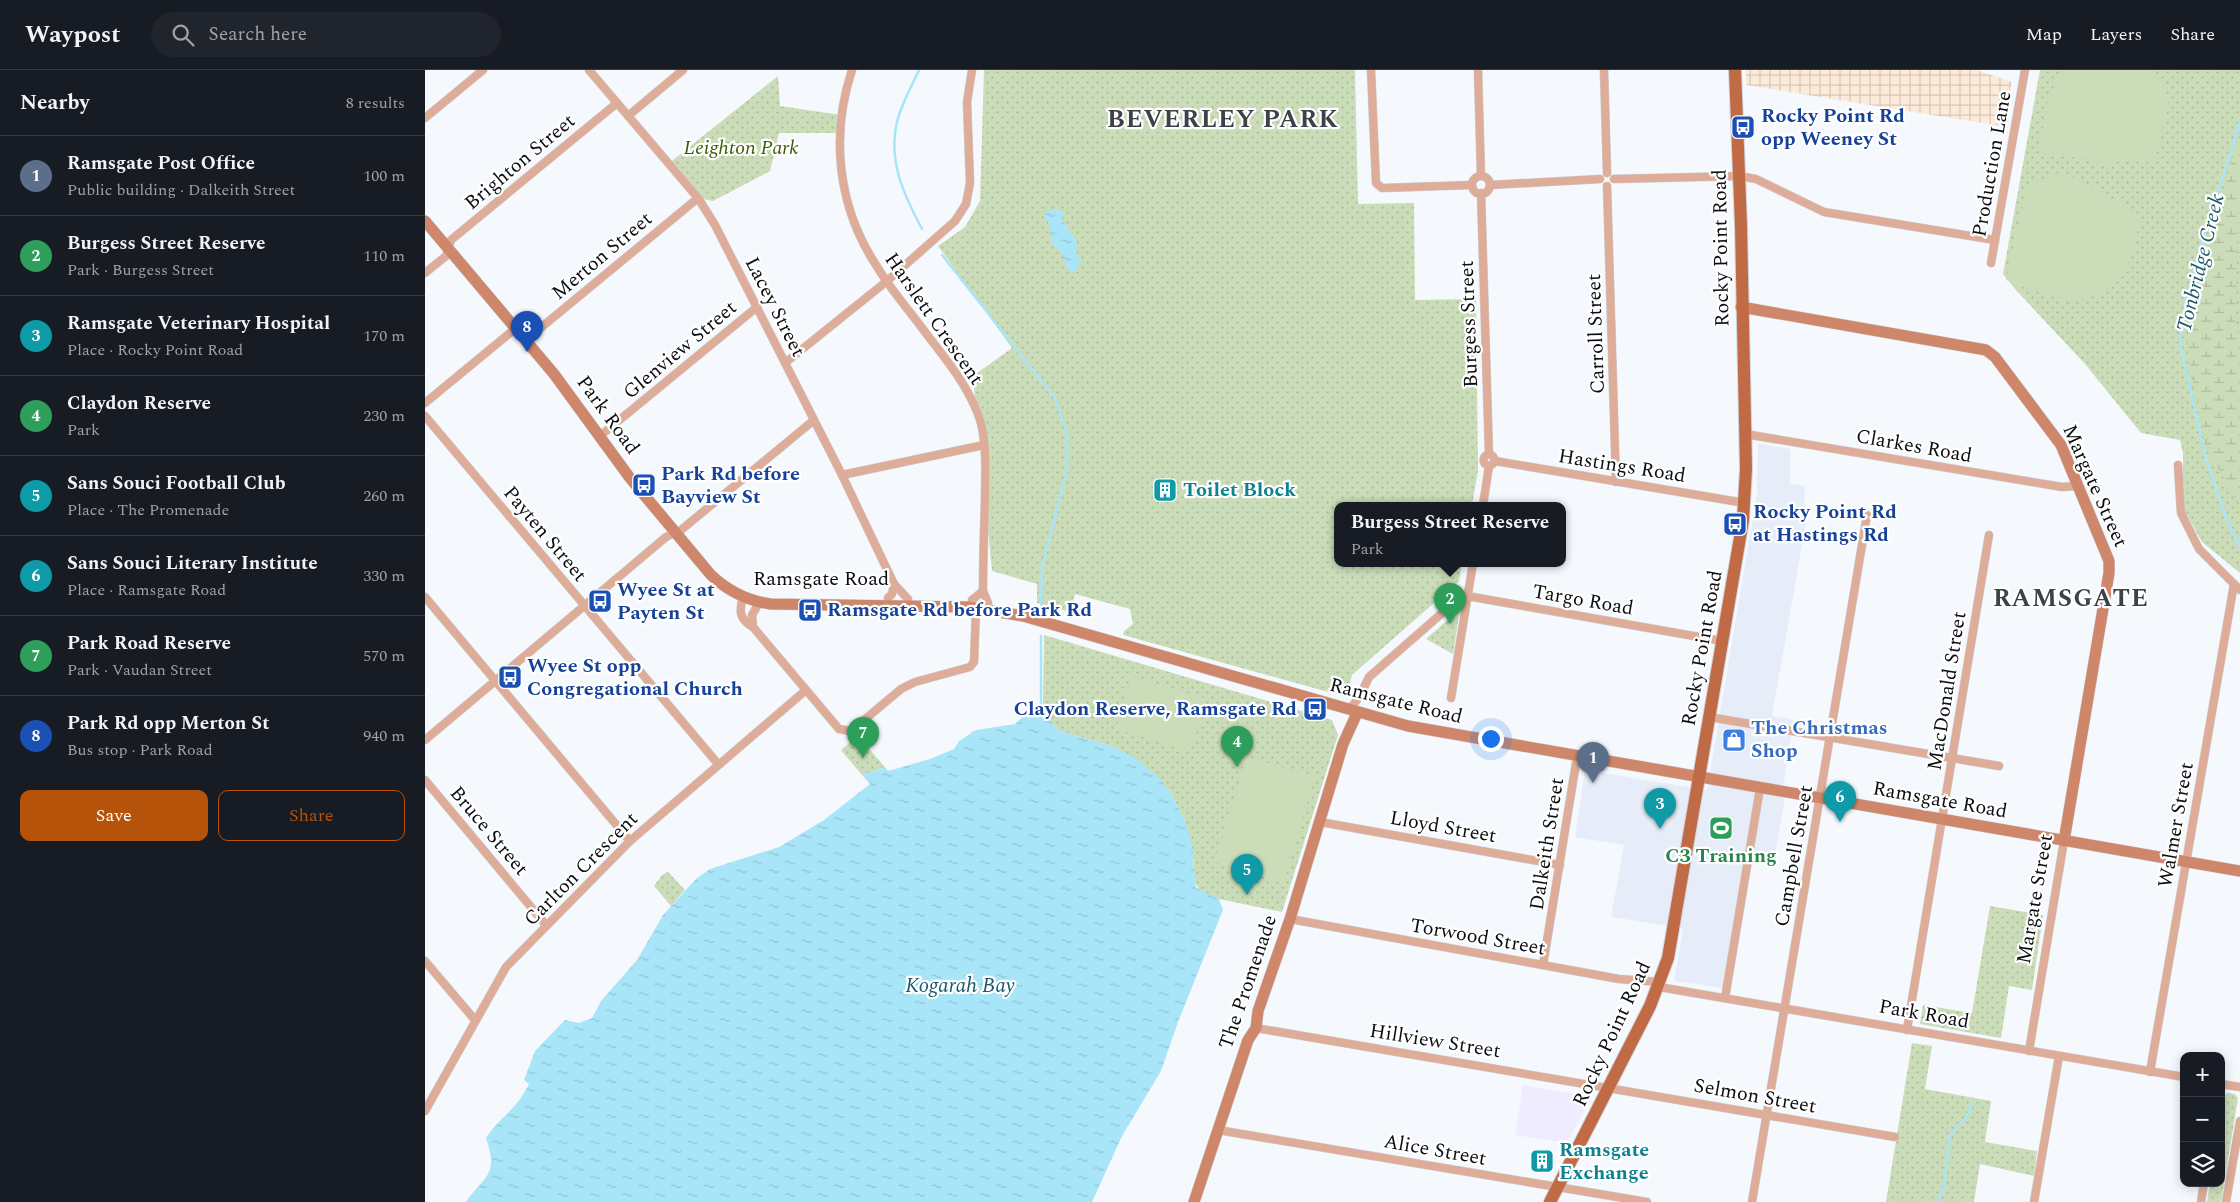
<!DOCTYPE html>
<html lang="en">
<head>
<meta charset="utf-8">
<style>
  body { margin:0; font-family:Spectral,serif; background:#20242c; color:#f1f3f6 }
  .controls { position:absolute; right:15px; bottom:15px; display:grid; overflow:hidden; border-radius:10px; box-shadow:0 2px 12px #0003 }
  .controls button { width:45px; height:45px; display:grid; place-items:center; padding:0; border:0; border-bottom:1px solid #363941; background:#171b24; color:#f1f3f6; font:25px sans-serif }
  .you { position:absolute; left:1065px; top:668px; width:18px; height:18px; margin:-12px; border:4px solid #fff; border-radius:50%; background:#1a73e8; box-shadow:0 0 0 8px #1a73e833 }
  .badge { display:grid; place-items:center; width:32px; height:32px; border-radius:50%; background:#b45309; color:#fff; font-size:16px; font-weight:700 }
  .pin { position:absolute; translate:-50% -41px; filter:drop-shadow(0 1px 2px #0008) }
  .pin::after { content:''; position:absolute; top:26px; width:18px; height:15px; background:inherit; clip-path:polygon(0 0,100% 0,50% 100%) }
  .popup { position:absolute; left:909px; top:432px; width:232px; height:65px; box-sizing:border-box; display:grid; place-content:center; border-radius:10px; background:#171b24; filter:drop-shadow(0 1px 4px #0005); font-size:16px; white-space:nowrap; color:#9ea1a6 }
  .popup b { font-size:19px; color:#f1f3f6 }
  .popup::after { content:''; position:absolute; left:50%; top:100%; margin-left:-10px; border:10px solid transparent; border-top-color:#171b24 }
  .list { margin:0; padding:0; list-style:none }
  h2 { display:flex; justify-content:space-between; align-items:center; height:65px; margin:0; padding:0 20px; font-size:21px }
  h2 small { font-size:16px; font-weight:400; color:#9ea1a6 }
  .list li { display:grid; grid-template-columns:32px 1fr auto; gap:15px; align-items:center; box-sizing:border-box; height:80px; padding:0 20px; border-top:1px solid #363941 }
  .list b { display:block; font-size:19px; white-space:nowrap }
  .list p { margin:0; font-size:16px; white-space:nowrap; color:#9ea1a6 }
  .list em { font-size:16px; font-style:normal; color:#9ea1a6 }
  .actions { display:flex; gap:10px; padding:15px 20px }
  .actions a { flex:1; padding:11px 0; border:1px solid #b45309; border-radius:10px; text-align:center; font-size:18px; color:#b45309 }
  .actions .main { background:#b45309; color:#fff }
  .icon { flex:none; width:28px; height:28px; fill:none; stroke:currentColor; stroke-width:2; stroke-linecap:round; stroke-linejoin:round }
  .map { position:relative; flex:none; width:1815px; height:1132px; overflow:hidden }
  header { display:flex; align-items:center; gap:30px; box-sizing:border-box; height:70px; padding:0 25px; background:#171b24; border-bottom:1px solid #363941 }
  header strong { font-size:24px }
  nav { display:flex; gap:28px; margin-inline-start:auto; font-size:18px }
  .search { width:350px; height:45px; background:#20242c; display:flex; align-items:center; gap:12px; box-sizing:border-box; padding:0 18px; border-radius:28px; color:#9ea1a6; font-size:19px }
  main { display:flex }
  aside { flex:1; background:#171b24 }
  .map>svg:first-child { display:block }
</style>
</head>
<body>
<header>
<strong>Waypost</strong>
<div class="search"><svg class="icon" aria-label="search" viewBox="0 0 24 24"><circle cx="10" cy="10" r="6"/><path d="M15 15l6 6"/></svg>Search here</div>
<nav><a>Map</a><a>Layers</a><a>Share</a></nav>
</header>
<main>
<aside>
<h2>Nearby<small>8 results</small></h2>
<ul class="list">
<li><span class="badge" style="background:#5c6f8a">1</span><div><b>Ramsgate Post Office</b><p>Public building · Dalkeith Street</p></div><em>100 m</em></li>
<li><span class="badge" style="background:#2e9e5b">2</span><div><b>Burgess Street Reserve</b><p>Park · Burgess Street</p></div><em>110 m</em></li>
<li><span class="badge" style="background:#0f9aa8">3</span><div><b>Ramsgate Veterinary Hospital</b><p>Place · Rocky Point Road</p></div><em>170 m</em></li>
<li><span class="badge" style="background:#2e9e5b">4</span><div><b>Claydon Reserve</b><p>Park</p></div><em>230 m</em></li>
<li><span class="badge" style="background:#0f9aa8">5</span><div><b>Sans Souci Football Club</b><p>Place · The Promenade</p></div><em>260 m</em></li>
<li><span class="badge" style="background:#0f9aa8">6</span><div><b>Sans Souci Literary Institute</b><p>Place · Ramsgate Road</p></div><em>330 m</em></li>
<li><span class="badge" style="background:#2e9e5b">7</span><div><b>Park Road Reserve</b><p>Park · Vaudan Street</p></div><em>570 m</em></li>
<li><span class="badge" style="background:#1a4fb4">8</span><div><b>Park Rd opp Merton St</b><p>Bus stop · Park Road</p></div><em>940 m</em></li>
</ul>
<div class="actions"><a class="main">Save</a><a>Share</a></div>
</aside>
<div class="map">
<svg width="1815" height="1132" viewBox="0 0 1815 1132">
  <defs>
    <pattern id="industrial-grid" width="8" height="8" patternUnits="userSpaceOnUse" patternTransform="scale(1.25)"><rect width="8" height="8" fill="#fdebda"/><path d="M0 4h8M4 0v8" fill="none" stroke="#d8c8ba"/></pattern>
    <pattern id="green-dots" width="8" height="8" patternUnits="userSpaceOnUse" patternTransform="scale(1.25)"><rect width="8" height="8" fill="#caddb8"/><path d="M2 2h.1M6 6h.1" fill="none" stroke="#acbc9d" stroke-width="1.8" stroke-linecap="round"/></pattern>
    <pattern id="wetland-marsh" width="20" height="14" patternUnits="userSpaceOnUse" patternTransform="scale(1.25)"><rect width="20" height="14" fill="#caddb8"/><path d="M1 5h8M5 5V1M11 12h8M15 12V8" fill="none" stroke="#acbc9d"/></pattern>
    <pattern id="water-ripples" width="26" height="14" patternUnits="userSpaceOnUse" patternTransform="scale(1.25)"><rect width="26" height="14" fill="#a9e5f8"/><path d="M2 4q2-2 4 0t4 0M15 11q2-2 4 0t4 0" fill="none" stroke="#90c3d3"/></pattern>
  </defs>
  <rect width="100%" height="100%" fill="#f5f9fe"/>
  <polygon fill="#e6edf9" points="1333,373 1365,379 1365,414 1380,416 1379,431 1383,441 1347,646 1369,650 1359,712 1359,734 1350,784 1321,779 1299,918 1249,911 1258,858 1186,847 1199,775 1150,767 1160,700 1282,720 1332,423"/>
  <polygon fill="url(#industrial-grid)" points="1321,0 1552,0 1587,12 1576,56 1321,15"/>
  <polygon fill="#eeecfe" points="1098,1015 1167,1027 1142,1073 1090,1065"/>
  <g fill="url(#green-dots)">
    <polygon points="559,0 930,0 933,134 989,133 990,230 1051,229 1053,401 1047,435 912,435 912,493 1037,493 1034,511 927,605 921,627 698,565 699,561 708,554 705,539 650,524 645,542 612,533 612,514 567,501 548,306 587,278 513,176 540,157 555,131"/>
    <polygon points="1615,0 1815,0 1815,503 1777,472 1758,438 1758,383 1755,370 1716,363 1660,294 1591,220 1578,204"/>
    <polygon points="353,6 355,36 416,45 414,63 354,63 345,101 288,131 273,128 243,94"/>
    <polygon points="1035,539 1028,584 1001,569"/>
    <polygon points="619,565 907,650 913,665 857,842 794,829 774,821 769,809 769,791 759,749 745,721 686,676 634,661 627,653 618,634"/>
    <polygon points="433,666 460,697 437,705 416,680"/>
    <polygon points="243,802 260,820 246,836 229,816 237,805"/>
    <polygon points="1565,836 1618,845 1607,920 1584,916 1576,968 1495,954 1498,935 1547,943"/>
    <polygon points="1487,973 1507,976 1500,1019 1566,1031 1560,1072 1612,1081 1609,1106 1555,1094 1549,1132 1461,1132"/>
    <path d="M1802,1023L1810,1024L1813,1028L1796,1132H1782L1785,1113H1796C1796,1096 1791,1034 1802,1023Z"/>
  </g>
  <path fill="url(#wetland-marsh)" d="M1815,60C1815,125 1811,190 1810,256L1815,269V435L1781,378L1762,277L1771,224Z"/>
  <g fill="#caddb8">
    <path d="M1638,0H1729C1738,13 1743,22 1743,38L1729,92L1692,91L1691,95L1668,93V89L1620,84L1614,73L1624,35L1622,34L1632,7L1635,8Z"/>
    <path d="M1634,102L1657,111L1717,146C1711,164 1708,188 1698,205C1693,212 1685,218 1677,222C1644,239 1614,222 1581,210L1602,116Z"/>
    <polygon points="706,606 781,629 765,681 691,659"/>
    <polygon points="822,687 890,707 858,813 790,792"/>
  </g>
  <g fill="url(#water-ripples)">
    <polygon points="629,139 639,142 637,149 652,172 651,181 656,192 649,203 642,198 637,183 627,174 624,154 619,146 621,142"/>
    <path d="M618,634L627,653L634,661L686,676L710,688L732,706L745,721L759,749L767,774L771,818L794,829L798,840L753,952L736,1001L697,1066L667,1132H41C60,1105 74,1106 61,1068C75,1046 91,1041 104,1014L99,1010L110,981L140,950L154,953L167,948L176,931L212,890L238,845L271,809L285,799L354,777L399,750L445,714L437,705L460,697L463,701L505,689L529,679L534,671L551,660L590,654L611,635Z"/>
  </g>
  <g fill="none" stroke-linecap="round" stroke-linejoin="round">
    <g stroke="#a9e5f8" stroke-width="2.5">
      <path d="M494,0C486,18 474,38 471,57C464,94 480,127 497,159"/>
      <polyline points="1815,52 1774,182 1760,236 1755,273 1780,385 1802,450 1815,477"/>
      <polyline points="517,185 630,328 642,362 642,400 617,498 616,546"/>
      <polyline points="616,635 616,566"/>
      <polyline points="1512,1132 1518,1121 1525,1065 1540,1050 1549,1032"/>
    </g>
    <g stroke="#d0d3d8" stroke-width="9">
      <g id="street">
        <polyline points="164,0 273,128 290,155 417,405 469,514 483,529"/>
        <path d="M427,0C405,66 413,137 451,195C465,219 484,240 500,262C520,288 541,313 553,344C563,370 560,403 560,430C559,461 558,491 558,521L563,533"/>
        <polyline points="946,0 951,113 957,118 1047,115"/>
        <polyline points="1053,0 1056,106"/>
        <polyline points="1179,0 1182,103"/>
        <polyline points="203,46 258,0"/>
        <polyline points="0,48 58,0"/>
        <circle cx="1056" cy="115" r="9"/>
        <polyline points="1189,109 1314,106 1331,109 1399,142 1570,170"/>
        <polyline points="1065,115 1175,109"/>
        <polyline points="1182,116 1191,412"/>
        <polyline points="1056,123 1064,384"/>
        <polyline points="1566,193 1600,0"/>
        <polyline points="0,203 21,186 26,170 192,33"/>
        <polyline points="101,270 273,128"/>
        <polyline points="360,293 462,211 530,151 541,134 545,113 542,32 547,0"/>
        <polyline points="0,333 91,258"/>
        <polyline points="0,346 293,694"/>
        <polyline points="1320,364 1637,417 1653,416"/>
        <polyline points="175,366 332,237"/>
        <circle cx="1064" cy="390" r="5.5"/>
        <polyline points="1070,391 1320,433"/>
        <polyline points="1753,395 1756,443 1774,479 1815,520"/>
        <polyline points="417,405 559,375"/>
        <polyline points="1058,435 1064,396"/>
        <polyline points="0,527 205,771"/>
        <path d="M318,527C314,541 314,549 328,557L414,659L426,661L476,619L490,612L545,597L549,592L551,538"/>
        <polyline points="463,528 467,524 469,514"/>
        <polyline points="547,530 558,521"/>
        <polyline points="328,557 327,545 334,533"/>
        <polyline points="1026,628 1048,493"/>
        <polyline points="924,640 935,626 944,607 1032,530 1042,526 1297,571"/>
        <polyline points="1284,647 1574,696"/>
        <polyline points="0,670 241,467 256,460 389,350"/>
        <polyline points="0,710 121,855"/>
        <polyline points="895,752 1135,795"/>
        <polyline points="865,849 1194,909 1236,912"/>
        <polyline points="0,891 50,950"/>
        <polyline points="1118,895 1152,687"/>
        <polyline points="1234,917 1759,1007"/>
        <polyline points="1300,928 1335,718"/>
        <polyline points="831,958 1470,1067"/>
        <polyline points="1482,960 1564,465"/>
        <polyline points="1604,981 1639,771"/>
        <polyline points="1725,1002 1809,514"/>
        <polyline points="1796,1014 1815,1017"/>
        <polyline points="0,1041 81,897 205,771 381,620"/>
        <polyline points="793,1060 1222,1132"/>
        <polyline points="1327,1132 1442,445"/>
        <polyline points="1609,1132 1634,986"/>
        <polyline points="1776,1132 1779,1113"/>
        <polyline points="1801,1132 1815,1051"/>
      </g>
    </g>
    <g stroke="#d0d3d8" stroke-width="12">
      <g id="secondary">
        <path d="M0,151L129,304L205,408L286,505C303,521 323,531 346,534L543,537L598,546L983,656L1815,801"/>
        <polyline points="1316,237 1561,280 1570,287 1636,375 1684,491 1684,503 1639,771"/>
        <polyline points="769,1132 823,970 831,958 833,941 865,849 918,674 932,643"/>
      </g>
    </g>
    <g stroke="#d0d3d8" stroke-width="14">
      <polyline id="primary" points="1125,1132 1225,936 1243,888 1318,450 1321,399 1316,156 1310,0"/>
    </g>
    <use href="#street" stroke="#dead99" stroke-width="8"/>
    <use href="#secondary" stroke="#ce876a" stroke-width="11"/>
    <use href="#primary" stroke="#c16b46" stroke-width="12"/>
  </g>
  <defs>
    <g id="bus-square" transform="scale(1.25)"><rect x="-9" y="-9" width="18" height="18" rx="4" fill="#1a4fb4" stroke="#fff"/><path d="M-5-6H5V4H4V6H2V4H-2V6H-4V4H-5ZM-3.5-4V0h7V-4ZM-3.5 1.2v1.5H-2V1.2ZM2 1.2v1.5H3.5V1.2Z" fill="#fff"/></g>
    <g id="building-square" transform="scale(1.25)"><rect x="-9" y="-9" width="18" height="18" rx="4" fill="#0f9aa8" stroke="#fff"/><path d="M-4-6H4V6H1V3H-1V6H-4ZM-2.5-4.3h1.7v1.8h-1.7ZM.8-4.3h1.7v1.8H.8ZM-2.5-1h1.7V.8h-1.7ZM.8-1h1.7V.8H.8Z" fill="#fff"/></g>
    <g id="shop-square" transform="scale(1.25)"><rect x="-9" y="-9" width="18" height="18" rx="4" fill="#3f7fe0" stroke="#fff"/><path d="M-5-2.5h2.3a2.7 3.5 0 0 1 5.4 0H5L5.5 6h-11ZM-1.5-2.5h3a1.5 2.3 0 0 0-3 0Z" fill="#fff"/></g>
    <g id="stadium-square" transform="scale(1.25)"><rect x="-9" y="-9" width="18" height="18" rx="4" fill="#2e9e5b" stroke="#fff"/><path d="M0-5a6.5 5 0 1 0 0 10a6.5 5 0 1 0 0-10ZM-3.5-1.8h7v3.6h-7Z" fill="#fff"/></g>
  </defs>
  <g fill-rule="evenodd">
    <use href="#bus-square" x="1318" y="57"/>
    <use href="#bus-square" x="219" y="415"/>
    <use href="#building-square" x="740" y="420"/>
    <use href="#bus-square" x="1310" y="454"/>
    <use href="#bus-square" x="175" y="531"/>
    <use href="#bus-square" x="385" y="540"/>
    <use href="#bus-square" x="85" y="607"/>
    <use href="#bus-square" x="890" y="639"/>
    <use href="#shop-square" x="1309" y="670"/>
    <use href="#stadium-square" x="1296" y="758"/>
    <use href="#building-square" x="1117" y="1091"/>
  </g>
  <g text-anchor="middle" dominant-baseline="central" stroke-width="4.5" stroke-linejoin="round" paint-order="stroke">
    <g font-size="20" font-weight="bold" fill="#164399" stroke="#fff" text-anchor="start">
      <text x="1336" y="46">Rocky Point Rd<tspan x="1336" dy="23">opp Weeney St</tspan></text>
      <text x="236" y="404">Park Rd before<tspan x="236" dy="23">Bayview St</tspan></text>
      <text x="1328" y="442">Rocky Point Rd<tspan x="1328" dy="23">at Hastings Rd</tspan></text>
      <text x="192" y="520">Wyee St at<tspan x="192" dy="23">Payten St</tspan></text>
      <text x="402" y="540">Ramsgate Rd before Park Rd</text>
      <text x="102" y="596">Wyee St opp<tspan x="102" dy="23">Congregational Church</tspan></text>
      <text x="872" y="639" text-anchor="end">Claydon Reserve, Ramsgate Rd</text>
    </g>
    <g font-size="20" font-style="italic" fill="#3b5b05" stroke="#fff">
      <text x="316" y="78">Leighton Park</text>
    </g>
    <g font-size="20" fill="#0b0d0f" stroke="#fff">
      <text transform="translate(95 92) rotate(-40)">Brighton Street</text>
      <text transform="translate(1567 94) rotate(-80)">Production Lane</text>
      <text transform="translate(1296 178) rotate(-91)">Rocky Point Road</text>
      <text transform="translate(177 186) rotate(-40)">Merton Street</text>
      <text transform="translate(350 237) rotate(63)">Lacey Street</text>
      <text transform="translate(509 249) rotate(55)">Harslett Crescent</text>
      <text transform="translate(1044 254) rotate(-92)">Burgess Street</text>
      <text transform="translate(1171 264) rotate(-92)">Carroll Street</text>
      <text transform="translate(255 280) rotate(-40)">Glenview Street</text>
      <text transform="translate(183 345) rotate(54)">Park Road</text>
      <text transform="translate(1489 376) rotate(10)">Clarkes Road</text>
      <text transform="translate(1197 396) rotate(9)">Hastings Road</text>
      <text transform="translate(1670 416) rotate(66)">Margate Street</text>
      <text transform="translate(120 464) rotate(50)">Payten Street</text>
      <text x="396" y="509">Ramsgate Road</text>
      <text transform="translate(1158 530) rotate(10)">Targo Road</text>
      <text transform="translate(1277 578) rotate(-80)">Rocky Point Road</text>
      <text transform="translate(1522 621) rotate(-81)">MacDonald Street</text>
      <text transform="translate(971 631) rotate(14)">Ramsgate Road</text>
      <text transform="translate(1515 730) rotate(10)">Ramsgate Road</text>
      <text transform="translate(1751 755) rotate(-80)">Walmer Street</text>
      <text transform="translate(1018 757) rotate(10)">Lloyd Street</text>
      <text transform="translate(64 761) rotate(50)">Bruce Street</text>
      <text transform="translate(1122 774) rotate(-81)">Dalkeith Street</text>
      <text transform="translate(1369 786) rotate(-80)">Campbell Street</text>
      <text transform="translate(156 799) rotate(-45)">Carlton Crescent</text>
      <text transform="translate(1610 829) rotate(-80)">Margate Street</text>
      <text transform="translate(1053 867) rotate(10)">Torwood Street</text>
      <text transform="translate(823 912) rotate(-71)">The Promenade</text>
      <text transform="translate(1499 944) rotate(10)">Park Road</text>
      <text transform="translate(1187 964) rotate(-65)">Rocky Point Road</text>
      <text transform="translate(1010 971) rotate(9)">Hillview Street</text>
      <text transform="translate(1330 1026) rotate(10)">Selmon Street</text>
      <text transform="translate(1010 1080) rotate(10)">Alice Street</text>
    </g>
    <g font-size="20" font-weight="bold" fill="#0d838f" stroke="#fff" text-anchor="start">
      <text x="758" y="420">Toilet Block</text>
      <text x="1134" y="1080">Ramsgate<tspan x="1134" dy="23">Exchange</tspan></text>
    </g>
    <g font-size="20" font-weight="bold" fill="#366cbe" stroke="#fff" text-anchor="start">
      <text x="1326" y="658">The Christmas<tspan x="1326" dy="23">Shop</tspan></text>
    </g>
    <g font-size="20" font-weight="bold" fill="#27864d" stroke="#fff">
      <text x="1296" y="786">C3 Training</text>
    </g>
    <g font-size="21" font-style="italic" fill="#1b596a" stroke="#fff">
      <text transform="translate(1776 193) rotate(-76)">Tonbridge Creek</text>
      <text x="535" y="916">Kogarah Bay</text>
    </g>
    <g font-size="25" font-weight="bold" letter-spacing="1" fill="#3d4248" stroke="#fff">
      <text x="798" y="50">BEVERLEY PARK</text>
      <text x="1646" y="529">RAMSGATE</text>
    </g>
  </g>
</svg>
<div class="controls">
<button>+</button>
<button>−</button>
<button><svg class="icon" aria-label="layers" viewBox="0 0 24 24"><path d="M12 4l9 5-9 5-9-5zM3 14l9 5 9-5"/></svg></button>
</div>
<div class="you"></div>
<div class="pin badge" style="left:1168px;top:713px;background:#5c6f8a">1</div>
<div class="pin badge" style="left:1025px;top:554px;background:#2e9e5b">2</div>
<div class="popup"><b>Burgess Street Reserve</b>Park</div>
<div class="pin badge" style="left:1235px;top:759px;background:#0f9aa8">3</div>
<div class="pin badge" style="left:812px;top:697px;background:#2e9e5b">4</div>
<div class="pin badge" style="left:822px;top:825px;background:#0f9aa8">5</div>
<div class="pin badge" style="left:1415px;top:752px;background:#0f9aa8">6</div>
<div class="pin badge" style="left:438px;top:688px;background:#2e9e5b">7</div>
<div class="pin badge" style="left:102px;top:282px;background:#1a4fb4">8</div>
</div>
</main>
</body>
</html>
